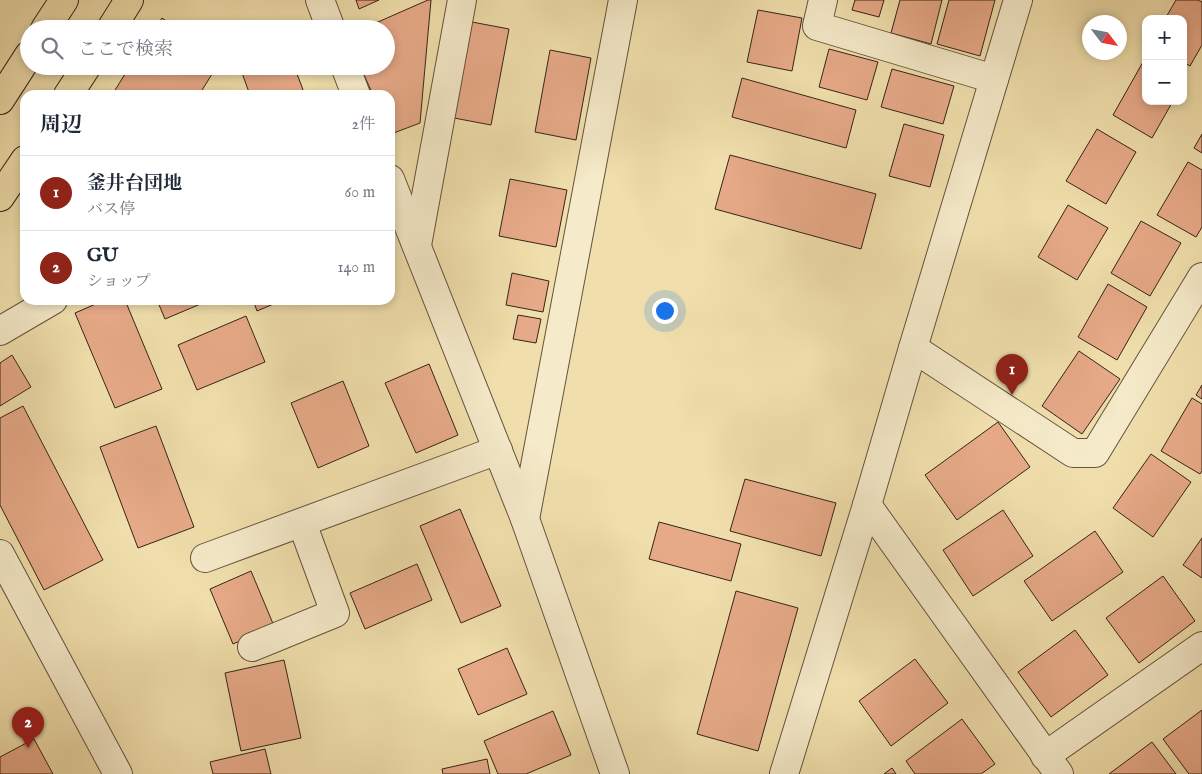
<!DOCTYPE html>
<html lang="ja">
<head>
<meta charset="utf-8">
<style>
  body { margin:0; font-family:"IM FELL English","Noto Serif JP",serif; background:#f6f6f7; color:#1f2937 }
  .controls { position:absolute; right:15px; top:15px; display:grid; overflow:hidden; border-radius:10px; box-shadow:0 2px 8px #0003 }
  .controls button { width:45px; height:45px; display:grid; place-items:center; padding:0; border:0; border-bottom:1px solid #e0e1e3; background:#fff; color:#1f2937; font:25px sans-serif }
  .compass { position:absolute; left:1082px; top:15px; width:45px; height:45px; border-radius:50%; background:#fff; box-shadow:0 2px 8px #0003; rotate:122deg }
  .you { position:absolute; left:664px; top:310px; width:18px; height:18px; margin:-12px; border:4px solid #fff; border-radius:50%; background:#1a73e8; box-shadow:0 0 0 8px #1a73e833 }
  .badge { display:grid; place-items:center; width:32px; height:32px; border-radius:50%; background:#8f2418; color:#fff; font-size:16px; font-weight:700 }
  .pin { position:absolute; translate:-50% -41px; filter:drop-shadow(0 1px 2px #0008) }
  .pin::after { content:''; position:absolute; top:26px; width:18px; height:15px; background:inherit; clip-path:polygon(0 0,100% 0,50% 100%) }
  .list { margin:0; padding:0; list-style:none }
  h2 { display:flex; justify-content:space-between; align-items:center; height:65px; margin:0; padding:0 20px; font-size:21px }
  h2 small { font-size:16px; font-weight:400; color:#747a83 }
  .list li { display:grid; grid-template-columns:32px 1fr auto; gap:15px; align-items:center; box-sizing:border-box; height:75px; padding:0 20px; border-top:1px solid #e0e1e3 }
  .list b { display:block; font-size:19px; white-space:nowrap }
  .list p { margin:0; font-size:16px; white-space:nowrap; color:#747a83 }
  .list em { font-size:16px; font-style:normal; color:#747a83 }
  .icon { flex:none; width:28px; height:28px; fill:none; stroke:currentColor; stroke-width:2; stroke-linecap:round; stroke-linejoin:round }
  .map { position:relative; flex:none; width:1202px; height:774px; overflow:hidden }
  .search { position:absolute; background:#fff; box-shadow:0 2px 8px #0003; left:20px; top:20px; width:375px; height:55px; display:flex; align-items:center; gap:12px; box-sizing:border-box; padding:0 18px; border-radius:28px; color:#747a83; font-size:19px }
  .panel { position:absolute; background:#fff; box-shadow:0 2px 8px #0003; left:20px; top:90px; width:375px; height:215px; border-radius:15px }
  .map>svg:first-child { display:block }
</style>
</head>
<body>
<div class="map">
<svg width="1202" height="774" viewBox="0 0 1202 774">
  <rect width="100%" height="100%" fill="#f0dfac"/>
  <filter id="stains"><feTurbulence type="fractalNoise" baseFrequency=".004" numOctaves="4"/><feColorMatrix values="0 0 0 0 .2 0 0 0 0 .09 0 0 0 0 .02 0 0 0 .5 -.17"/></filter>
  <radialGradient id="worn" r=".72"><stop offset=".6" stop-color="#630" stop-opacity="0"/><stop offset="1" stop-color="#630" stop-opacity=".3"/></radialGradient>
  <g fill="#e7aa88" stroke="#36231a">
    <polygon points="356,0 379,0 359,9"/>
    <polygon points="428,0 431,0 420,123 391,134 390,95 373,95 360,66 386,66 386,29 362,29"/>
    <polygon points="855,0 884,0 879,17 852,10"/>
    <polygon points="900,0 942,0 931,44 891,33"/>
    <polygon points="949,0 995,0 980,56 937,44"/>
    <polygon points="1176,0 1198,0 1202,2 1202,45 1190,66 1183,62 1183,19 1165,19"/>
    <polygon points="758,10 802,18 792,71 747,62"/>
    <polygon points="162,18 178,29 155,29"/>
    <polygon points="472,22 509,29 491,125 454,118"/>
    <polygon points="829,49 878,62 867,100 819,87"/>
    <polygon points="550,50 591,58 576,140 535,132"/>
    <polygon points="1143,62 1146,64 1146,101 1173,101 1152,138 1113,115"/>
    <polygon points="130,66 217,66 199,95 112,95"/>
    <polygon points="260,66 294,66 305,95 250,95 242,73"/>
    <polygon points="892,69 954,86 943,124 881,107"/>
    <polygon points="742,78 856,110 846,148 732,117"/>
    <polygon points="904,124 944,135 930,187 889,176"/>
    <polygon points="1097,129 1136,152 1106,204 1066,181"/>
    <polygon points="1202,134 1202,153 1194,148"/>
    <polygon points="730,155 876,194 861,249 715,209"/>
    <polygon points="1188,162 1202,170 1202,227 1196,237 1157,215"/>
    <polygon points="510,179 567,190 556,247 499,236"/>
    <polygon points="1068,205 1108,228 1077,280 1038,257"/>
    <polygon points="1141,221 1181,243 1150,296 1111,273"/>
    <polygon points="512,273 549,281 543,312 506,305"/>
    <polygon points="1108,284 1147,307 1117,360 1078,337"/>
    <polygon points="105,300 125,300 162,389 115,408 75,313"/>
    <polygon points="157,300 210,300 165,319"/>
    <polygon points="253,300 283,300 257,311"/>
    <polygon points="518,315 541,319 536,343 513,339"/>
    <polygon points="246,316 265,362 197,390 178,345"/>
    <polygon points="1079,351 1120,379 1082,434 1042,406"/>
    <polygon points="12,355 31,387 0,406 0,363"/>
    <polygon points="429,364 458,435 416,453 385,383"/>
    <polygon points="343,381 369,446 318,468 291,403"/>
    <polygon points="1202,385 1202,399 1196,395"/>
    <polygon points="1192,398 1202,404 1202,471 1200,474 1161,451"/>
    <polygon points="23,406 103,560 44,590 0,505 0,418"/>
    <polygon points="998,422 1030,467 957,520 925,475"/>
    <polygon points="156,426 194,527 138,548 100,447"/>
    <polygon points="1151,454 1191,482 1153,537 1113,508"/>
    <polygon points="745,479 836,503 821,556 730,531"/>
    <polygon points="460,509 501,606 461,623 420,526"/>
    <polygon points="1003,510 1033,556 973,596 943,550"/>
    <polygon points="659,522 741,544 731,581 649,559"/>
    <polygon points="1095,531 1123,572 1052,621 1024,581"/>
    <polygon points="1202,538 1202,578 1183,565"/>
    <polygon points="417,564 432,600 365,629 350,593"/>
    <polygon points="251,571 274,626 233,644 210,589"/>
    <polygon points="1163,576 1195,621 1139,663 1106,618"/>
    <polygon points="736,591 798,608 758,751 697,734"/>
    <polygon points="1075,630 1108,675 1051,717 1018,672"/>
    <polygon points="507,648 527,694 478,715 458,669"/>
    <polygon points="915,659 948,703 891,746 859,701"/>
    <polygon points="284,660 301,738 241,751 225,673"/>
    <polygon points="1202,710 1202,774 1189,774 1163,739"/>
    <polygon points="553,711 571,755 526,774 498,774 484,741"/>
    <polygon points="962,719 995,764 981,774 915,774 906,761"/>
    <polygon points="34,739 53,774 0,774 0,757"/>
    <polygon points="1152,742 1176,774 1109,774"/>
    <polygon points="265,749 271,774 213,774 210,762"/>
    <polygon points="487,759 490,774 443,774 442,769"/>
    <polygon points="892,768 896,774 884,774"/>
  </g>
  <g fill="none" stroke-linecap="round" stroke-linejoin="round">
    <g stroke="#64523e" stroke-width="30">
      <g id="minor">
        <polyline points="320,0 331,29"/>
        <polyline points="823,0 817,26 994,79"/>
        <polyline points="345,66 356,95"/>
        <polyline points="390,179 525,519 615,774"/>
        <polyline points="417,245 462,0"/>
        <polyline points="0,331 53,300"/>
        <polyline points="913,348 1018,0"/>
        <polyline points="867,505 1059,774"/>
        <polyline points="525,519 623,0"/>
        <polyline points="0,554 118,774"/>
        <polyline points="205,558 498,450"/>
        <polyline points="252,647 335,613 302,523"/>
        <polyline points="1045,756 1202,646"/>
        <polyline points="784,774 867,505 913,348 1073,453 1095,453 1202,277"/>
      </g>
    </g>
    <g stroke="#36231a" stroke-width="30">
      <g id="highway">
        <polyline points="45,29 64,0"/>
        <polyline points="111,29 129,0"/>
        <polyline points="68,95 87,66"/>
        <polyline points="0,100 29,55"/>
        <polyline points="0,197 25,160"/>
      </g>
    </g>
    <use href="#minor" stroke="#f5eac9" stroke-width="28"/>
    <use href="#highway" stroke="#f0dfac" stroke-width="28"/>
  </g>
  <rect width="100%" height="100%" filter="url(#stains)"/>
  <rect width="100%" height="100%" fill="url(#worn)"/>
</svg>
<div class="controls">
<button>+</button>
<button>−</button>
</div>
<svg class="compass" viewBox="-18 -18 36 36"><path d="M0-13l5 13h-10z" fill="#e53935"/><path d="M0 13l5-13h-10z" fill="#747a83"/></svg>
<div class="you"></div>
<div class="pin badge" style="left:1012px;top:395px">1</div>
<div class="pin badge" style="left:28px;top:748px">2</div>
<div class="search"><svg class="icon" aria-label="search" viewBox="0 0 24 24"><circle cx="10" cy="10" r="6"/><path d="M15 15l6 6"/></svg>ここで検索</div>
<section class="panel">
<h2>周辺<small>2件</small></h2>
<ul class="list">
<li><span class="badge">1</span><div><b>釜井台団地</b><p>バス停</p></div><em>60 m</em></li>
<li><span class="badge">2</span><div><b>GU</b><p>ショップ</p></div><em>140 m</em></li>
</ul>
</section>
</div>
</body>
</html>
